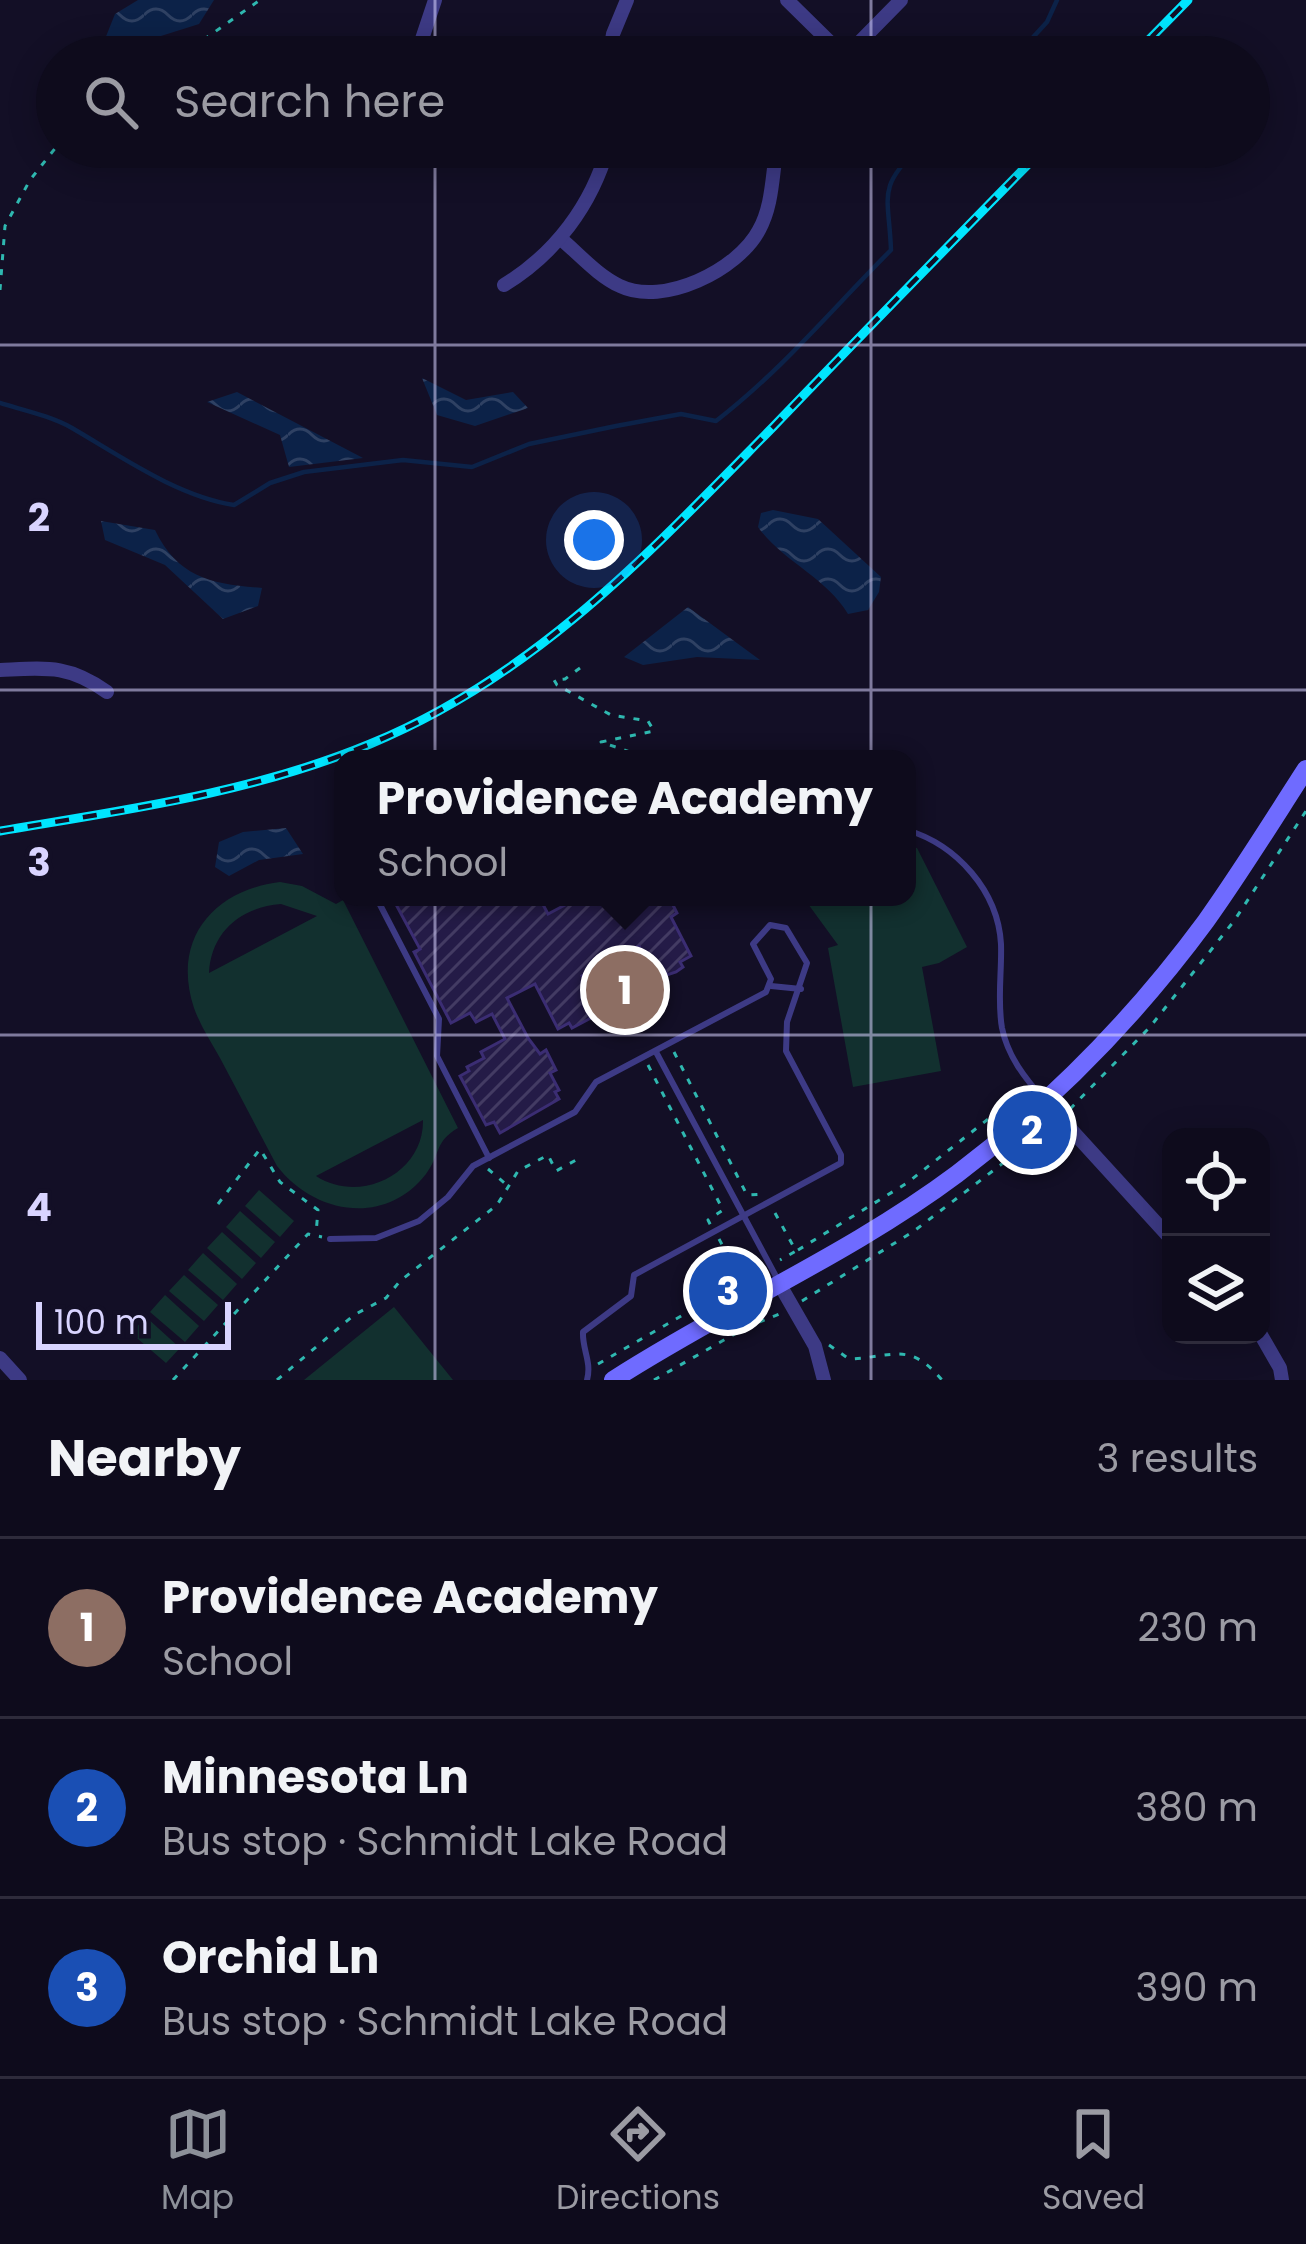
<!DOCTYPE html>
<html lang="en">
<head>
<meta charset="utf-8">
<style>
  body { margin:0; font-family:Poppins,sans-serif; background:#171425; color:#f1f3f6 }
  .controls { position:absolute; right:36px; bottom:36px; display:grid; overflow:hidden; border-radius:24px; box-shadow:0 6px 30px #0003 }
  .controls button { width:108px; height:108px; display:grid; place-items:center; padding:0; border:0; border-bottom:3px solid #2e2b3b; background:#0e0b1c; color:#f1f3f6; font:60px sans-serif }
  .scale { position:absolute; left:36px; bottom:30px; width:195px; box-sizing:border-box; padding-left:12px; border:6px solid #d9d4ff; border-top:0; font-size:33px; line-height:42px; white-space:nowrap; color:#d9d4ff; -webkit-text-stroke:9px #130f26; paint-order:stroke }
  .you { position:absolute; left:594px; top:540px; width:42px; height:42px; margin:-30px; border:9px solid #fff; border-radius:50%; background:#1a73e8; box-shadow:0 0 0 18px #1a73e833 }
  .badge { display:grid; place-items:center; width:78px; height:78px; border-radius:50%; background:#8c9099; color:#fff; font-size:39px; font-weight:700 }
  .pin { position:absolute; translate:-50% -50%; border:6px solid #fff; box-shadow:0 3px 12px #0006 }
  .popup { position:absolute; left:334px; top:750px; width:582px; height:156px; box-sizing:border-box; display:grid; place-content:center; border-radius:24px; background:#0e0b1c; filter:drop-shadow(0 3px 9px #0005); font-size:39px; white-space:nowrap; color:#9b9ba3 }
  .popup b { font-size:45px; color:#f1f3f6 }
  .popup::after { content:''; position:absolute; left:50%; top:100%; margin-left:-24px; border:24px solid transparent; border-top-color:#0e0b1c }
  .list { margin:0; padding:0; list-style:none }
  h2 { display:flex; justify-content:space-between; align-items:center; height:156px; margin:0; padding:0 48px; font-size:51px }
  h2 small { font-size:39px; font-weight:400; color:#9b9ba3 }
  .list li { display:grid; grid-template-columns:78px 1fr auto; gap:36px; align-items:center; box-sizing:border-box; height:180px; padding:0 48px; border-top:3px solid #2e2b3b }
  .list b { display:block; font-size:45px; white-space:nowrap }
  .list p { margin:0; font-size:39px; white-space:nowrap; color:#9b9ba3 }
  .list em { font-size:39px; font-style:normal; color:#9b9ba3 }
  .icon { flex:none; width:66px; height:66px; fill:none; stroke:currentColor; stroke-width:2; stroke-linecap:round; stroke-linejoin:round }
  .map { position:relative; flex:none; width:1306px; height:1380px; overflow:hidden }
  .search { position:absolute; background:#0e0b1c; box-shadow:0 6px 30px #0003; left:36px; right:36px; top:36px; height:132px; display:flex; align-items:center; gap:30px; box-sizing:border-box; padding:0 42px; border-radius:66px; color:#9b9ba3; font-size:45px }
  .sheet { height:696px; background:#0e0b1c }
  nav { display:flex; justify-content:space-around; align-items:center; box-sizing:border-box; height:168px; border-top:3px solid #2e2b3b; background:#0e0b1c; font-size:33px; color:#9b9ba3 }
  nav a { display:grid; justify-items:center; gap:6px }
  nav .on { color:#8c9099 }
  .map>svg:first-child { display:block }
</style>
</head>
<body>
<div class="map">
<svg width="1306" height="1380" viewBox="0 0 1306 1380">
  <defs>
    <pattern id="water-waves" width="16" height="10" patternUnits="userSpaceOnUse" patternTransform="scale(3)"><rect width="16" height="10" fill="#0c2248"/><path d="M0 5q4-4 8 0t8 0" fill="none" stroke="#2f4163"/></pattern>
    <pattern id="building-hatch" width="6" height="6" patternUnits="userSpaceOnUse" patternTransform="scale(3)"><rect width="6" height="6" fill="#241b47"/><path d="M-1 1l2-2M0 6l6-6M5 7l2-2" fill="none" stroke="#433b63"/></pattern>
  </defs>
  <rect width="100%" height="100%" fill="#130f26"/>
  <g fill="#12302f" fill-rule="evenodd">
    <polygon points="907,846 917,848 967,947 939,963 922,967 941,1071 853,1087 828,948 838,945 803,897 907,897"/>
    <path d="M280,882L302,886L336,904L343,900L458,1128C434,1142 441,1154 426,1174C385,1227 314,1214 277,1166C258,1130 239,1094 220,1058C211,1042 200,1025 194,1008C171,939 214,890 280,882ZM281,904L317,916L209,973C211,932 241,907 281,904ZM423,1120C424,1173 361,1205 316,1176Z"/>
    <polygon points="259,1190 294,1221 280,1237 245,1206"/>
    <polygon points="240,1211 275,1242 261,1258 226,1227"/>
    <polygon points="222,1232 256,1263 242,1279 207,1248"/>
    <polygon points="203,1253 237,1284 223,1300 188,1270"/>
    <polygon points="184,1275 218,1305 204,1321 169,1291"/>
    <polygon points="165,1295 199,1326 185,1342 150,1312"/>
    <polygon points="394,1307 453,1380 304,1380"/>
    <polygon points="146,1317 180,1348 166,1363 131,1333"/>
  </g>
  <g fill="url(#water-waves)">
    <polygon points="138,0 214,0 199,24 145,41 103,44 115,14"/>
    <polygon points="422,378 466,400 513,392 528,408 475,426 437,415"/>
    <polygon points="237,392 363,458 289,467 280,435 207,402"/>
    <path d="M773,510L818,519L881,577L879,592L868,610L848,614C826,577 782,561 758,527L761,513Z"/>
    <path d="M101,521L155,530C178,578 212,584 262,588L258,606L223,619L165,565L105,540Z"/>
    <polygon points="688,607 760,660 697,657 643,665 624,657"/>
    <polygon points="286,828 303,854 259,860 229,876 215,867 219,842 243,832"/>
  </g>
  <g fill="none" stroke-linecap="round" stroke-linejoin="round">
    <g stroke="#0c2248" stroke-width="4.5">
      <polyline points="1015,57 1047,22 1057,0"/>
      <path d="M0,403C23,410 51,416 72,428C122,457 177,496 234,505L270,483L304,472L403,460L472,467L529,444L616,426L681,414L716,421C781,371 833,308 891,250C889,195 876,189 919,147"/>
    </g>
  </g>
  <polygon fill="url(#building-hatch)" stroke="#3b2d73" stroke-width="3" points="392,897 539,897 548,914 580,897 669,897 677,913 671,917 691,956 680,962 683,967 676,972 667,975 665,971 655,976 639,946 582,976 598,1007 588,1013 591,1018 572,1028 569,1023 558,1029 535,984 507,998 528,1038 540,1054 546,1050 556,1070 550,1073 559,1090 555,1092 559,1099 500,1133 494,1122 486,1125 460,1076 469,1071 467,1067 484,1058 481,1052 505,1039 492,1014 476,1022 470,1013 451,1023 414,952 420,949"/>
  <g fill="none" stroke-linecap="round" stroke-linejoin="round">
    <g stroke="#2fb8b0" stroke-width="3" stroke-dasharray="6 9" stroke-linecap="butt">
      <polyline points="179,57 260,0"/>
      <polyline points="0,290 5,226 30,180 57,146"/>
      <polyline points="580,668 565,679 554,680 557,685 611,715 648,721 654,731 601,742 651,759"/>
      <polyline points="674,1052 747,1195 764,1194"/>
      <polyline points="648,1065 723,1210 708,1220 711,1226"/>
      <polyline points="1070,1109 1150,1027 1234,921 1306,811"/>
      <polyline points="488,1169 508,1186"/>
      <polyline points="218,1204 260,1149 280,1182 318,1210 316,1234"/>
      <polyline points="775,1213 796,1251 780,1260"/>
      <polyline points="719,1239 740,1278"/>
      <polyline points="798,1250 907,1183 1025,1090"/>
      <polyline points="802,1301 914,1231 1049,1128"/>
      <path d="M829,1345L849,1359C895,1357 909,1341 942,1380"/>
      <polyline points="598,1364 761,1270"/>
      <polyline points="173,1380 308,1234 322,1237"/>
      <polyline points="277,1380 354,1315 386,1298 400,1281 497,1205 518,1171 548,1155 556,1171 576,1160"/>
      <polyline points="654,1380 745,1328 784,1312"/>
    </g>
    <g stroke="#3d3a85" stroke-width="6">
      <polyline points="435,759 445,759"/>
      <polyline points="343,808 337,821 343,833"/>
      <path d="M907,830C957,845 998,891 1001,944C1002,972 997,1000 1002,1028C1008,1057 1025,1078 1044,1100"/>
      <polyline points="376,897 439,1019 437,1056 489,1158"/>
      <polyline points="702,897 715,897"/>
      <polyline points="771,986 801,989"/>
      <polyline points="656,1052 779,1282"/>
      <path d="M330,1239L376,1238L419,1221L448,1197L473,1166L575,1112L596,1082L766,992L771,979L753,944L770,925L786,928L807,963L787,1022L786,1051L841,1155V1163L634,1275L631,1296L583,1332C582,1349 592,1362 587,1380"/>
    </g>
    <g stroke="#3d3a85" stroke-width="14">
      <polyline points="787,0 845,57 901,0"/>
      <polyline points="416,57 435,0"/>
      <polyline points="609,57 613,34 627,0"/>
      <path d="M561,239C579,254 598,276 620,286C663,307 738,270 759,230C773,205 772,174 777,147"/>
      <path d="M504,285C555,254 592,205 608,147"/>
      <path d="M0,670C45,668 68,664 107,692"/>
      <polyline points="1045,1101 1171,1239"/>
      <polyline points="780,1285 815,1346 824,1380"/>
      <polyline points="1261,1335 1280,1368 1282,1380"/>
      <polyline points="0,1358 20,1380"/>
    </g>
    <path stroke="#6f6bff" stroke-width="18" d="M613,1380C726,1307 850,1254 957,1174C1051,1103 1136,1016 1206,921C1241,872 1273,820 1306,769"/>
    <g stroke="#00e5ff" stroke-width="9">
      <g id="rail">
        <polyline points="1132,57 1188,0"/>
        <path d="M0,831C125,810 252,793 370,744C537,675 649,553 773,427C863,333 954,240 1045,147"/>
      </g>
    </g>
    <use href="#rail" stroke="#130f26" stroke-width="4.5" stroke-dasharray="14" stroke-linecap="butt"/>
  </g>
  <path fill="none" stroke="#d9d4ff" stroke-width="3" stroke-opacity="0.55" d="M435,0V57M871,0V57M435,147V1380M871,147V1380M0,345H1306M0,690H1306M0,1035H1306"/>
  <g font-size="39" text-anchor="middle" font-weight="bold" fill="#d9d4ff" stroke="#130f26" stroke-width="9" stroke-linejoin="round" paint-order="stroke">
    <text x="39" y="531">2</text>
    <text x="39" y="876">3</text>
    <text x="39" y="1221">4</text>
  </g>
</svg>
<div class="controls">
<button><svg class="icon" aria-label="locate" viewBox="0 0 24 24"><circle cx="12" cy="12" r="6"/><path d="M12 2v4M12 18v4M2 12h4M18 12h4"/></svg></button>
<button><svg class="icon" aria-label="layers" viewBox="0 0 24 24"><path d="M12 4l9 5-9 5-9-5zM3 14l9 5 9-5"/></svg></button>
</div>
<div class="scale">100 m</div>
<div class="you"></div>
<div class="pin badge" style="left:625px;top:990px;background:#8d6e63">1</div>
<div class="popup"><b>Providence Academy</b>School</div>
<div class="pin badge" style="left:1032px;top:1130px;background:#1a4fb4">2</div>
<div class="pin badge" style="left:728px;top:1291px;background:#1a4fb4">3</div>
<div class="search"><svg class="icon" aria-label="search" viewBox="0 0 24 24"><circle cx="10" cy="10" r="6"/><path d="M15 15l6 6"/></svg>Search here</div>
</div>
<section class="sheet">
<h2>Nearby<small>3 results</small></h2>
<ul class="list">
<li><span class="badge" style="background:#8d6e63">1</span><div><b>Providence Academy</b><p>School</p></div><em>230 m</em></li>
<li><span class="badge" style="background:#1a4fb4">2</span><div><b>Minnesota Ln</b><p>Bus stop · Schmidt Lake Road</p></div><em>380 m</em></li>
<li><span class="badge" style="background:#1a4fb4">3</span><div><b>Orchid Ln</b><p>Bus stop · Schmidt Lake Road</p></div><em>390 m</em></li>
</ul>
</section>
<nav>
<a class="on"><svg class="icon" aria-label="map" viewBox="0 0 24 24"><path d="M3 6l6-2 6 2 6-2v14l-6 2-6-2-6 2zM9 4v14M15 6v14"/></svg>Map</a>
<a><svg class="icon" aria-label="directions" viewBox="0 0 24 24"><path d="M12 3l9 9-9 9-9-9zM9 14v-3h6M13 9l2 2-2 2"/></svg>Directions</a>
<a><svg class="icon" aria-label="saved" viewBox="0 0 24 24"><path d="M7 4h10v16l-5-4-5 4z"/></svg>Saved</a>
</nav>
</body>
</html>
